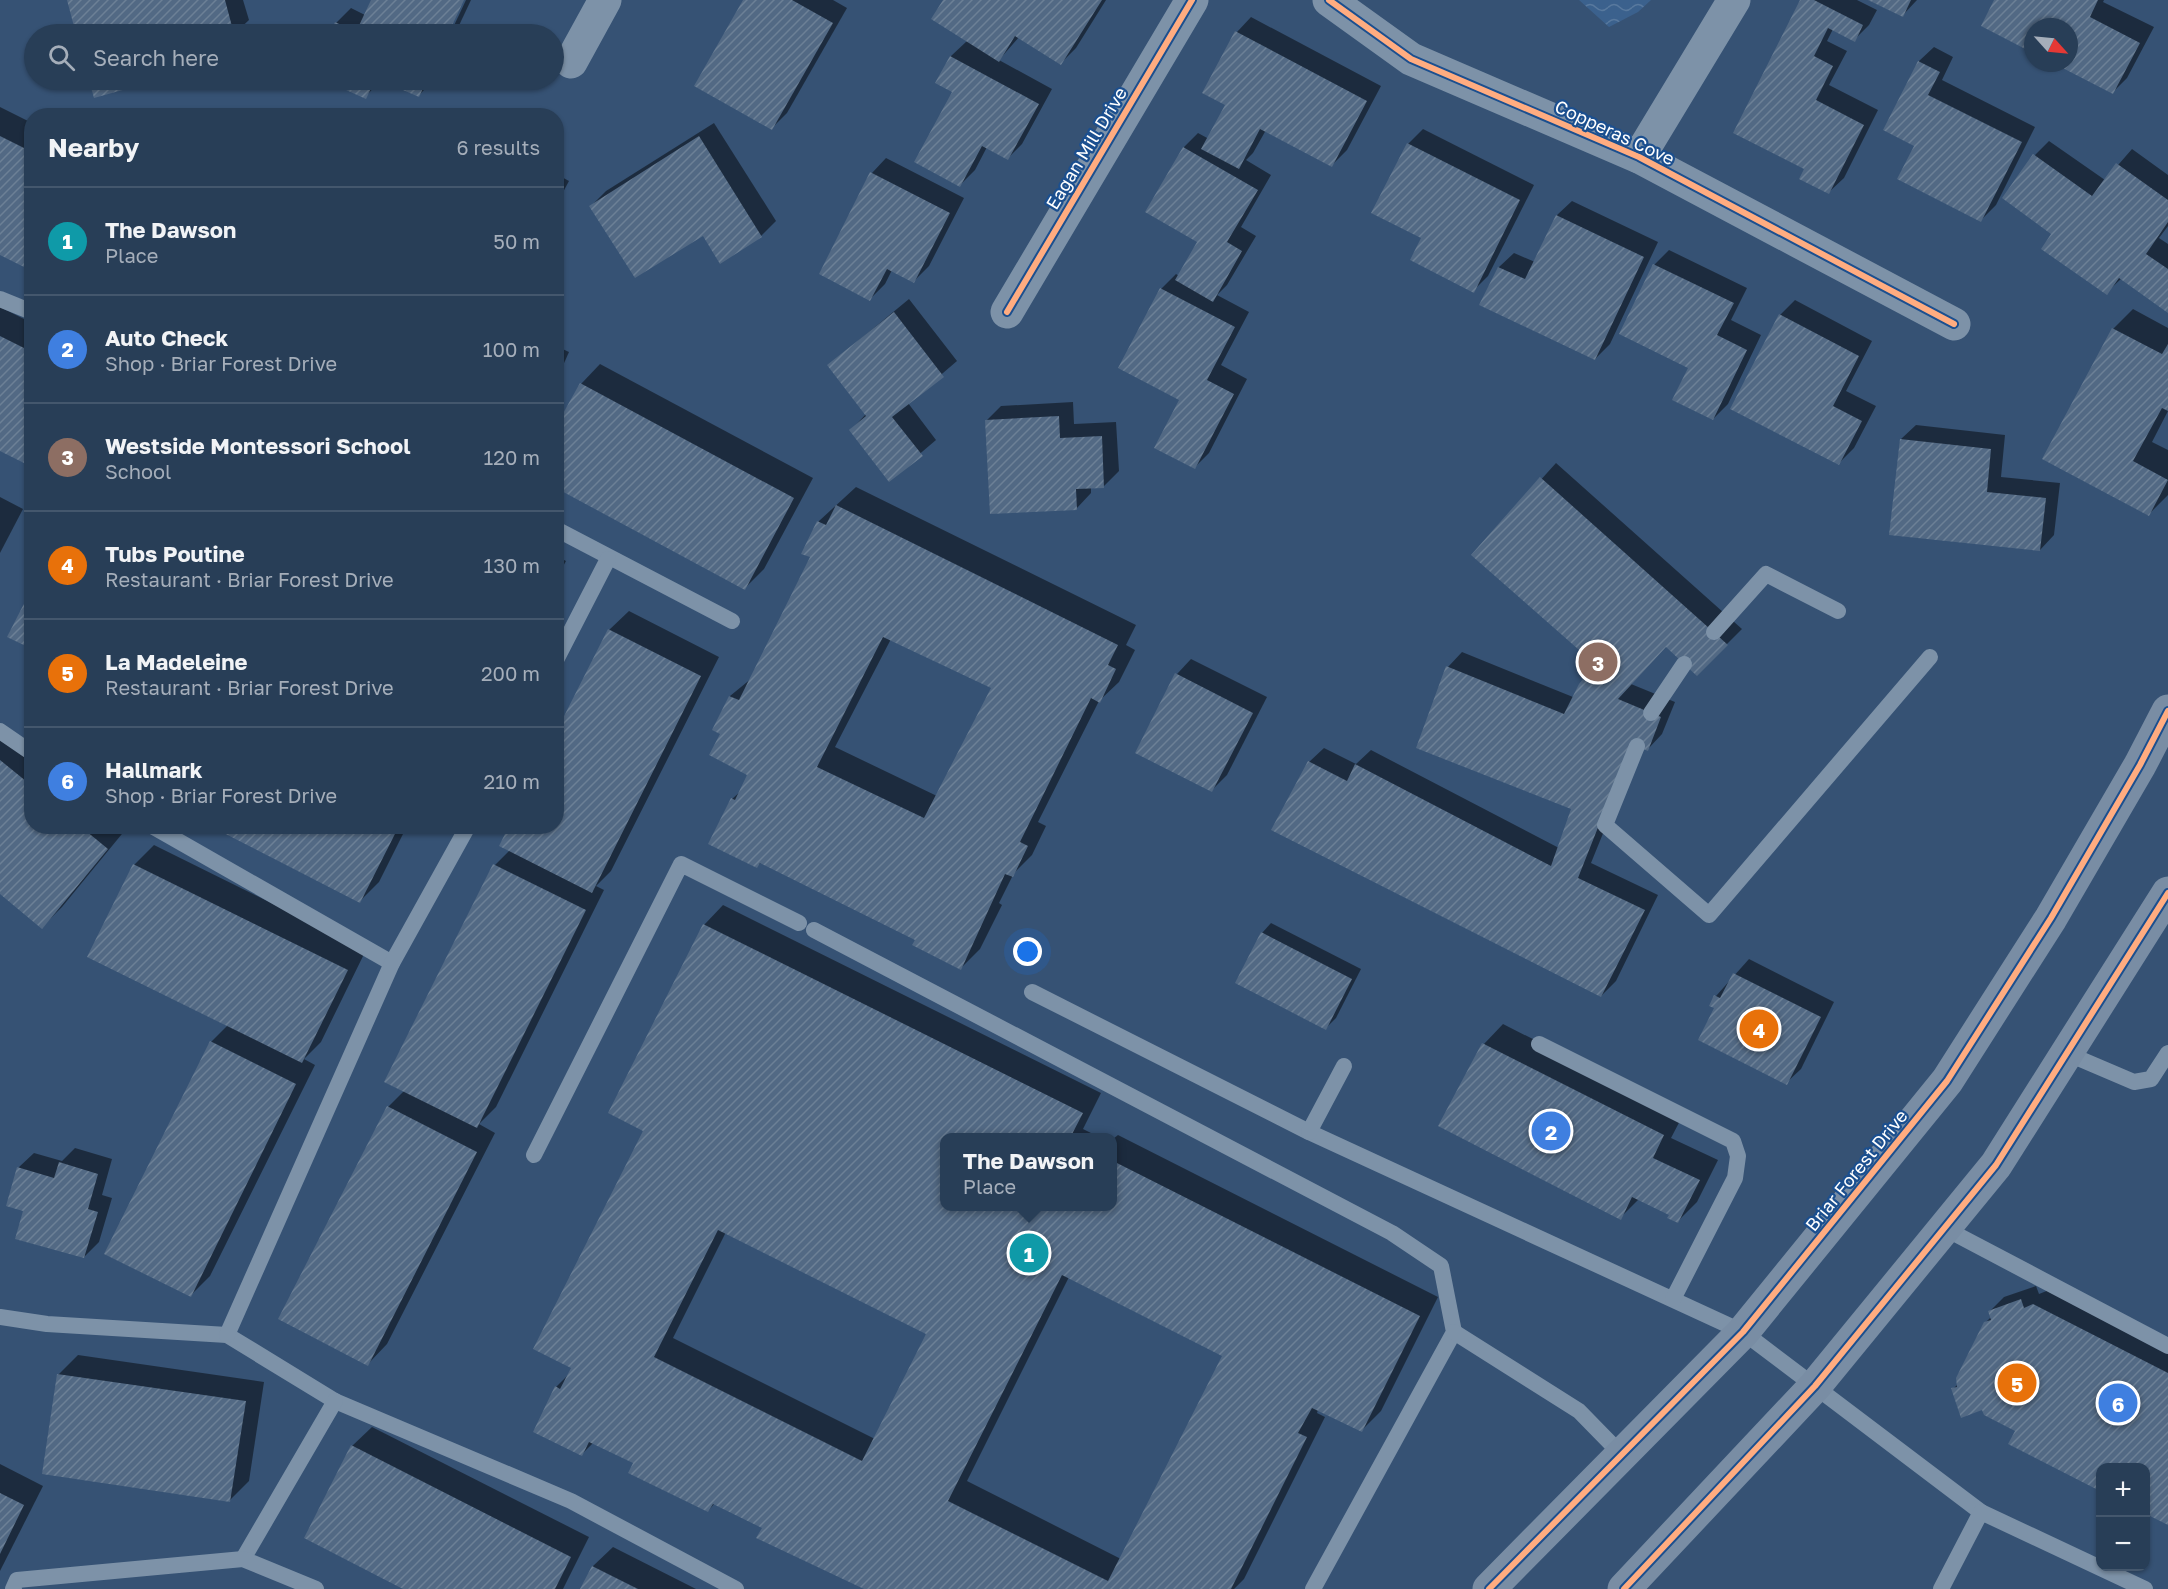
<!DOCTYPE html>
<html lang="en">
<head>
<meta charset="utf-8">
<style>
  body { margin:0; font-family:"Golos Text",sans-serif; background:#344961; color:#f1f3f6 }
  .controls { position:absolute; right:18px; bottom:18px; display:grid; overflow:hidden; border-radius:12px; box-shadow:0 2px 4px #0004 }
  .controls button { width:54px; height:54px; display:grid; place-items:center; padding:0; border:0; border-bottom:2px solid #44576d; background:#283e57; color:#f1f3f6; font:30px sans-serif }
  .compass { position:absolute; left:2024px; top:18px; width:54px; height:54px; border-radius:50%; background:#283e57; box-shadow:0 2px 4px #0004; rotate:117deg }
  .you { position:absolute; left:1028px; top:952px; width:21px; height:21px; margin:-15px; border:4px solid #fff; border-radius:50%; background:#1a73e8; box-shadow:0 0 0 9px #1a73e833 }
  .badge { display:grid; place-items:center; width:39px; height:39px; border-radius:50%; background:#8c9099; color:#fff; font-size:20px; font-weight:700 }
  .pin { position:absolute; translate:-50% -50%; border:3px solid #fff; box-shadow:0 2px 6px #0006 }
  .popup { position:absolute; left:940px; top:1133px; width:177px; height:78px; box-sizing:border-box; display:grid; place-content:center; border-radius:12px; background:#283e57; filter:drop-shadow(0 2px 4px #0005); font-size:20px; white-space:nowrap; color:#a5aeba }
  .popup b { font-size:22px; color:#f1f3f6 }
  .popup::after { content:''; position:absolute; left:50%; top:100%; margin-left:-12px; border:12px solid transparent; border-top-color:#283e57 }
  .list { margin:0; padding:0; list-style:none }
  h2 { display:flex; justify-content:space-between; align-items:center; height:78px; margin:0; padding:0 24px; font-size:26px }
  h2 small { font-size:20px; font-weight:400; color:#a5aeba }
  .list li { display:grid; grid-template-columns:39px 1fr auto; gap:18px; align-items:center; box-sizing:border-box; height:108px; padding:0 24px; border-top:2px solid #44576d }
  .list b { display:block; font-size:22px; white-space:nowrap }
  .list p { margin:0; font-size:20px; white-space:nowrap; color:#a5aeba }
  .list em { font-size:20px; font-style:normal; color:#a5aeba }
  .icon { flex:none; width:33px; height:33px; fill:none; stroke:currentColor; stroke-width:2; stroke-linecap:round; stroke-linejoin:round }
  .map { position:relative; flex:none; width:2168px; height:1589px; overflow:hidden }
  .search { position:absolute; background:#283e57; box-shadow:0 2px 4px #0004; left:24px; top:24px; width:540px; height:66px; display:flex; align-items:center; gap:15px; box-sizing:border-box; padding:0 21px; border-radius:33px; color:#a5aeba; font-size:22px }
  .panel { position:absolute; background:#283e57; box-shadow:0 2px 4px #0004; left:24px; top:108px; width:540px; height:726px; border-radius:24px }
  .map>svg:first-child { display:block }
</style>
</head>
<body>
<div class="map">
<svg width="2168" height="1589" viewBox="0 0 2168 1589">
  <defs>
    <pattern id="water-waves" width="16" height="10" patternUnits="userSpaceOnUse" patternTransform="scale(1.5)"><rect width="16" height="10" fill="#3b618d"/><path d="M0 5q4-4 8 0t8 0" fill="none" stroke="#58799e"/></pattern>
    <pattern id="building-hatch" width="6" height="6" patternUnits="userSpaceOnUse" patternTransform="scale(1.5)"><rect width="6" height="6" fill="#526984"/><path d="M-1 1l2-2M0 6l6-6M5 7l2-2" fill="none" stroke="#6c8096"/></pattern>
  </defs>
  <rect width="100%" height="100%" fill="#365274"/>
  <polygon fill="url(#water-waves)" points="1579,0 1651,0 1638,12 1609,27"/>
  <g fill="#0007" fill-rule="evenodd">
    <polygon points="68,0 243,0 249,20 234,34 78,34"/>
    <polygon points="373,0 463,0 447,34 331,34 336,23 351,8 365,15"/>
    <polygon points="466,0 471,0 455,34 450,34"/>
    <polygon points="745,0 833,0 847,8 787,113 772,128"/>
    <polygon points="945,0 1106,0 1076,48 1061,63 1019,37 999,60 1052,89 1022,144 1008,158 987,147 975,170 960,185 955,92 937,82 951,56 967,41"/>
    <polygon points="1802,0 1857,0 1877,10 1869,25 1854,40 1833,29 1827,41 1847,51 1829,85 1878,110 1844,178 1829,192 1806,169"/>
    <polygon points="1872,0 1917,0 1902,16"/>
    <polygon points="1996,0 2104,0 2103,2 2154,27 2127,78 2113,92 2056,63 2069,63 2069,27 2033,27 2033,51"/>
    <polygon points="1251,17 1381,86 1347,150 1332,165 1266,130 1253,153 1246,160 1271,175 1241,227 1256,236 1227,285 1217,295 1249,312 1221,365 1247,379 1209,453 1194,468 1161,289 1176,274 1179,276 1199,242 1184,147 1198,133 1209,139 1227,104 1205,92 1237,32"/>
    <polygon points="1934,47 1953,57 1942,80 2035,127 1996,205 1981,220 1916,145 1919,61"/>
    <polygon points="90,80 141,80 136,85 95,96"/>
    <polygon points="327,80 381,80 365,97"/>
    <polygon points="384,80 434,80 418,96"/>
    <polygon points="0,107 32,123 32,257 24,265 0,253"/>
    <polygon points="714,123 776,221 761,236 703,233 591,206 606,191"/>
    <polygon points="1423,129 1534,185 1488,276 1473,291 1423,237 1408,144"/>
    <polygon points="2049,141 2105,180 2132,149 2168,175 2168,226 2159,238 2168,244 2168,311 2122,278 2106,293 2054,233 2035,155"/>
    <polygon points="886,158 964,198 929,266 914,281 892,270 885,284 870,299 872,173"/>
    <polygon points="556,174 569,181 556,205"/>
    <polygon points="1572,201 1658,242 1610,344 1595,359 1481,304 1499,267 1514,253 1535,262 1557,215"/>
    <polygon points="1669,250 1747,288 1731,320 1761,335 1728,404 1713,419 1690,367 1621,333 1655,264"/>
    <polygon points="909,299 957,361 908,403 936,440 889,480 851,430 866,414 829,365"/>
    <polygon points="1795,300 1872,341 1846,391 1876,406 1854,448 1839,463 1780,315"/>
    <polygon points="0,307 32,323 32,466 0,449"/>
    <polygon points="2133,309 2168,328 2168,411 2152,442 2168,450 2168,495 2148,515 2044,458 2113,329"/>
    <polygon points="556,346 569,352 556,381"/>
    <polygon points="600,364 813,478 764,569 745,588 581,384"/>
    <polygon points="1073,402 1074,424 1116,422 1119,471 1104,486 1091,487 1091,493 1077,508 986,421 1001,406"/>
    <polygon points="1916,425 2005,435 2001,477 2060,483 2054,535 2040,550 1901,439"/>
    <polygon points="1556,463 1742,629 1697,674 1666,646 1631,684 1675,702 1662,734 1648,749 1639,745 1591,863 1658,895 1616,981 1601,996 1309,762 1324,748 1356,764 1371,750 1559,848 1573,808 1448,667 1462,652 1573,697 1597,663 1474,554"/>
    <path d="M856,487L1136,625L1126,645L1135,650L1119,682L1099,701L1038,822L1046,826L1032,855L1014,873L999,903L1002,905L980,949L961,968L917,939L762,862L757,866L732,799L742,790L749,775L722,733L730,696L752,678L812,557L803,553L819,521ZM891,639L993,687L937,796L835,747Z"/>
    <polygon points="0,497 23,509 0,553"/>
    <polygon points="556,556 566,561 556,579"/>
    <polygon points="629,611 719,657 611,871 596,886 604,890 496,1107 479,1124 495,1133 387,1344 368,1364 388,1107 405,1090 495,865 510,850 556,826 609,630"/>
    <polygon points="1191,659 1267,697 1227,775 1212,790 1177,674"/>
    <polygon points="0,725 32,751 32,826 123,826 126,829 62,907 42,927 0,892"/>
    <polygon points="214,826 407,826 379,882 360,901"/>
    <polygon points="154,845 366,950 321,1042 304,1059 315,1065 210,1276 191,1295 211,1042 228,1025 134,865"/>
    <path d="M723,905L1101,1093L1083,1129L1101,1138H945V1206H1113V1139L1118,1135L1438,1297L1381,1411L1362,1430L1318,1410L1317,1413L1325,1417L1244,1579L1234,1589H867L764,1528L715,1503L708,1511L635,1462L594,1442L582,1454L556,1387L570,1373L645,1130L704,925ZM726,1232L928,1334L875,1439L673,1338ZM1069,1277L1224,1356L1121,1559L967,1481Z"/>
    <polygon points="1271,923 1361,969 1336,1018 1326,1028 1262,933"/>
    <polygon points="1749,959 1834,1002 1801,1069 1786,1083 1716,1007 1716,996"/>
    <polygon points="1503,1024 1683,1115 1671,1138 1718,1160 1697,1202 1677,1222 1671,1214 1639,1199 1620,1218 1484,1044"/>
    <polygon points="75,1148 112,1159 102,1195 112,1198 99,1242 84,1257 25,1210 8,1205 19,1167 34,1153 62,1161"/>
    <polygon points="2036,1286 2039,1294 2049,1290 2168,1351 2168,1524 2146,1512 2146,1468 2100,1468 2100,1489 2010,1443 2017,1430 1953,1389 1958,1384 1985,1323 1991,1317 1989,1312 2004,1297"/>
    <polygon points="78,1355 264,1382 249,1481 230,1500 58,1375"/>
    <polygon points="372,1427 589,1537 563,1589 406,1589 352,1446"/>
    <polygon points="0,1464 43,1486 0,1571"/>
    <polygon points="613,1547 696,1589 582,1589 593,1566"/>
  </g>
  <g fill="url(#building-hatch)" fill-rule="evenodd">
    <polygon points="67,0 225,0 234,34 76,34"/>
    <polygon points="371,0 464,0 448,34 329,34 335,22 356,32"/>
    <polygon points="743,0 792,0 833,23 772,130 694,86"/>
    <polygon points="943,0 1102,0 1061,65 1015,36 999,62 931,19"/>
    <polygon points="1800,0 1814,0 1863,25 1855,42 1828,28 1814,56 1833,66 1816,100 1864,125 1829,194 1799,179 1804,169 1733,133"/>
    <polygon points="1868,0 1911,0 1903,17"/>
    <polygon points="1994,0 2098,0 2090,17 2140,43 2113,94 2053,63 2069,63 2069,27 2033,27 2033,53 1981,26"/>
    <polygon points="1235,31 1367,101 1332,167 1260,129 1239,169 1201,149 1225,105 1202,93"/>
    <polygon points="950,56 1039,104 1008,160 982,146 960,187 914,162 952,92 935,83"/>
    <polygon points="1918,61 1940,72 1928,95 2022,142 1981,222 1897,179 1914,146 1883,130"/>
    <polygon points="89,80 135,80 137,86 94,98"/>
    <polygon points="324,80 375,80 366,99"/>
    <polygon points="380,80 427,80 419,97"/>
    <polygon points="0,136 32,152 32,252 24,267 0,255"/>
    <polygon points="699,136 762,237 720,264 703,236 635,278 589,206"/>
    <polygon points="1407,143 1520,200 1474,293 1410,260 1421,238 1371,213"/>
    <polygon points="1183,147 1258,190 1227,242 1242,251 1213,302 1175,280 1197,242 1145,212"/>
    <polygon points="2033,154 2092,196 2116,163 2168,200 2168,222 2146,254 2168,269 2168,313 2119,278 2107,295 2041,249 2051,234 2002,198"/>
    <polygon points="870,172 950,213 914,283 887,269 870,301 819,274"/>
    <polygon points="1556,215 1644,257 1595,360 1479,305 1498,267 1525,279"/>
    <polygon points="1653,264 1734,303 1717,335 1747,350 1713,420 1672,400 1688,368 1619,334"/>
    <polygon points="1160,288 1235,327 1207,380 1234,394 1195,469 1154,448 1179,400 1118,368"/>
    <polygon points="894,312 944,377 892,417 923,456 889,482 849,430 866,416 827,365"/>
    <polygon points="1779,314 1859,356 1833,406 1862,421 1839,465 1730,409"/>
    <polygon points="2112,328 2162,354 2168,344 2168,411 2162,408 2133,461 2168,480 2149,516 2042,459"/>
    <polygon points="0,336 32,352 32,467 0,451"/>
    <polygon points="580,383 794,498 745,590 556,488 556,426"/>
    <polygon points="1059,416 1060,438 1102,436 1104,488 1076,489 1077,510 990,514 985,420"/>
    <polygon points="1900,439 1991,449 1987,492 2046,498 2040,551 1889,535"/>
    <polygon points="1540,477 1728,645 1697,676 1666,647 1618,699 1661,717 1648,751 1631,744 1578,878 1645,910 1601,997 1271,830 1308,761 1347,781 1355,764 1551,866 1571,809 1416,748 1446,666 1564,714 1579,684 1595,664 1471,555"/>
    <path d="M836,505L1118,645L1108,665L1116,669L1100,703L1091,698L1020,842L1028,846L1013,877L1005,874L961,970L912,945L915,940L760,863L757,868L708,844L731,798L735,800L747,775L709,755L720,734L712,730L729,696L739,700L810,557L801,554L817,521L826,525ZM883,637L991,688L924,818L817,767Z"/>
    <polygon points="32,588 32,649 7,637"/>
    <polygon points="608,629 701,676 592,893 499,846 509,826 556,826 556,732"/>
    <polygon points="1175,673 1253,713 1212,792 1135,753"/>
    <polygon points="0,760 32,786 32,826 80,826 108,849 42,929 0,894"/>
    <polygon points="210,826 399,826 360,903"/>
    <polygon points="133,864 348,970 302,1063 87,957"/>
    <polygon points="493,864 586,910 477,1128 384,1082"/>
    <path d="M703,924L1083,1113L1070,1138H945V1206H1113V1161L1420,1316L1362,1432L1312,1408L1298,1433L1307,1437L1231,1589H864L756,1538L762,1528L713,1504L708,1512L628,1473L633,1463L589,1442L582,1456L533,1432L555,1386L560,1389L571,1368L533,1349L643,1131L608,1113ZM718,1230L926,1334L862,1461L654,1357ZM1062,1275L1222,1356L1108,1581L948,1501Z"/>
    <polygon points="1261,932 1352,979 1326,1030 1235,983"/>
    <polygon points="1733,973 1821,1017 1787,1085 1698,1040 1714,1008 1709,1006 1714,995 1720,998"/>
    <polygon points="210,1041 296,1084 191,1297 104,1254"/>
    <polygon points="1482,1043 1664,1135 1653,1158 1700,1180 1678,1223 1667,1218 1669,1215 1632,1197 1621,1220 1438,1126"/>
    <polygon points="387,1106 477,1152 368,1366 278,1319"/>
    <polygon points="59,1162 98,1174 88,1209 98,1212 84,1258 15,1239 23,1211 6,1206 17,1167 54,1178"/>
    <polygon points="2021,1299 2024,1308 2033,1304 2168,1373 2168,1525 2146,1514 2146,1468 2100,1468 2100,1491 2008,1444 2015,1431 1984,1415 1982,1410 1961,1418 1951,1388 1957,1387 1956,1378 1984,1322 1991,1320 1988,1311"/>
    <polygon points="57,1374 246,1401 230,1502 42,1474"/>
    <polygon points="351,1445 571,1557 555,1589 403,1589 304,1538"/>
    <polygon points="0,1493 24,1505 0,1554"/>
    <polygon points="592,1566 638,1589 580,1589"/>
  </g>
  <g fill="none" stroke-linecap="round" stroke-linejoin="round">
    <g stroke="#7d92a8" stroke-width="16">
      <polyline points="0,299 32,312"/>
      <polyline points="556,529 732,621"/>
      <polyline points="1714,632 1766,574 1838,611"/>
      <polyline points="556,660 608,559"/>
      <polyline points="1651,713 1684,664"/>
      <polyline points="0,731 32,753"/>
      <polyline points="1637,746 1605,825 1709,915 1930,657"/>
      <polyline points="152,826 392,963"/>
      <polyline points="814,930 1392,1233 1441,1266 1454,1332 1313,1589"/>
      <polyline points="1032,992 1309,1132 1743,1332 1981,1512"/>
      <polyline points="1539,1044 1733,1141 1738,1156 1735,1178 1673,1299"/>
      <polyline points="2066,1053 2134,1082 2151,1079 2168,1053"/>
      <polyline points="1309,1132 1344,1066"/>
      <polyline points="534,1155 681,864 799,923"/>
      <polyline points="1944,1228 2168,1346"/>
      <polyline points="0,1317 47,1324 227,1335 335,1401 571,1501 736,1589"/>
      <polyline points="1454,1332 1579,1411 1622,1455"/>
      <polyline points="227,1335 392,963 468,826"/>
      <polyline points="243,1559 335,1401"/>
      <polyline points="13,1589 17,1580 243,1559 316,1589"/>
      <polyline points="1941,1589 1981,1512 2145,1589"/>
    </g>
    <g stroke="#7d92a8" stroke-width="33">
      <polyline points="1329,0 1411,59 1639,157 1954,324"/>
      <polyline points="571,62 605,0"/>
      <polyline points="1639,157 1734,0"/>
      <polyline points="1007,312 1192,0"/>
    </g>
    <g stroke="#798da4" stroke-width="33">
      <polyline points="1489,1589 1743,1332 1947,1081 2051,918 2140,765 2168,711"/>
      <polyline points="1624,1589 1815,1386 1996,1165 2168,893"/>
    </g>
    <g stroke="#1b4f8f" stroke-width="10">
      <g id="cycleway">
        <polyline points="1329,0 1411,59 1639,157 1954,324"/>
        <polyline points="1007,312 1192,0"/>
        <polyline points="1489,1589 1743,1332 1947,1081 2051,918 2140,765 2168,711"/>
        <polyline points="1624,1589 1815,1386 1996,1165 2168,893"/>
      </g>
    </g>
    <use href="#cycleway" stroke="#ffac80" stroke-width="6"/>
  </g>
  <g text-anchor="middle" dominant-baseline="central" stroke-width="4.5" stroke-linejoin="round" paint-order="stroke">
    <g font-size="18" fill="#fff" stroke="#1b4f8f">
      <text transform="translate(1615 132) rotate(25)">Copperas Cove</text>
      <text transform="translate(1086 148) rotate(-59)">Eagan Mill Drive</text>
      <text transform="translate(1856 1170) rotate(-51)">Briar Forest Drive</text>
    </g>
  </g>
</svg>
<div class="controls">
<button>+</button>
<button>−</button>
</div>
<svg class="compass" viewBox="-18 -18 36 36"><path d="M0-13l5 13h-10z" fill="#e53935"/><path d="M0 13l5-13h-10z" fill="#a5aeba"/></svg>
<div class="you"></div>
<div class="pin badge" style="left:1029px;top:1253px;background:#0f9aa8">1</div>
<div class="popup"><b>The Dawson</b>Place</div>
<div class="pin badge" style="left:1551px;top:1131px;background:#3f7fe0">2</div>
<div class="pin badge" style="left:1598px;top:662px;background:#8d6e63">3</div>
<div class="pin badge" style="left:1759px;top:1029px;background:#e8710a">4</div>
<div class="pin badge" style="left:2017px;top:1383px;background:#e8710a">5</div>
<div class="pin badge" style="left:2118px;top:1403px;background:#3f7fe0">6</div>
<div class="search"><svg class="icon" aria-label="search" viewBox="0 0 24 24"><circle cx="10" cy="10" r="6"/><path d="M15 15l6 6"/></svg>Search here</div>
<section class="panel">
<h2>Nearby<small>6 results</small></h2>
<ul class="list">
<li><span class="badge" style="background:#0f9aa8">1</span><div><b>The Dawson</b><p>Place</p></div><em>50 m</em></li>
<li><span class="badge" style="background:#3f7fe0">2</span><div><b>Auto Check</b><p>Shop · Briar Forest Drive</p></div><em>100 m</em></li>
<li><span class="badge" style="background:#8d6e63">3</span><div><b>Westside Montessori School</b><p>School</p></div><em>120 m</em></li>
<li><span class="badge" style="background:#e8710a">4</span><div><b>Tubs Poutine</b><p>Restaurant · Briar Forest Drive</p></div><em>130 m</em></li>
<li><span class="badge" style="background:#e8710a">5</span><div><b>La Madeleine</b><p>Restaurant · Briar Forest Drive</p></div><em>200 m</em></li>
<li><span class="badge" style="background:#3f7fe0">6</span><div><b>Hallmark</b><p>Shop · Briar Forest Drive</p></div><em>210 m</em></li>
</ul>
</section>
</div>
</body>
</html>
